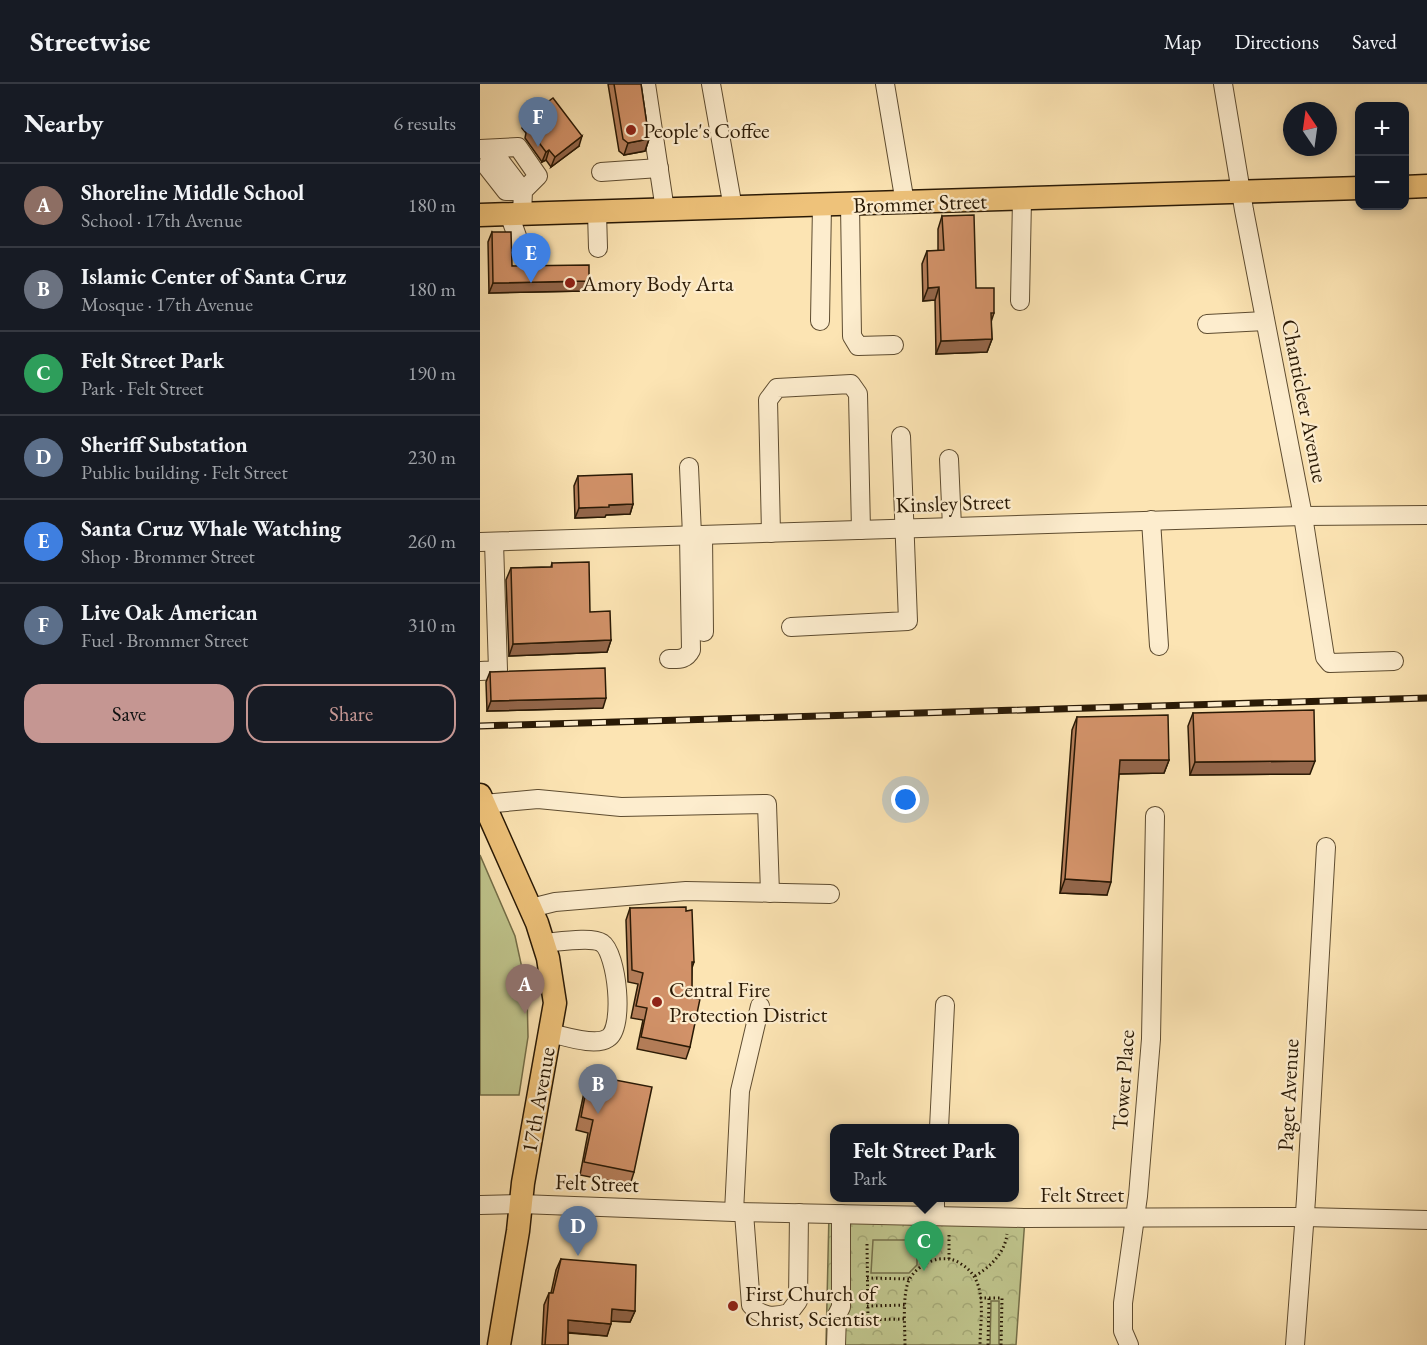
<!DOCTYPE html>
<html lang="en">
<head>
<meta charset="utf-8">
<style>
  body { margin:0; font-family:"EB Garamond",serif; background:#242831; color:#f1f3f6 }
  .controls { position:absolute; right:18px; top:18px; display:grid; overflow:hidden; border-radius:12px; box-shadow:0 3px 9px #0003 }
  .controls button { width:54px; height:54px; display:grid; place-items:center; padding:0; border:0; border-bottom:2px solid #363941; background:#171b24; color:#f1f3f6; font:30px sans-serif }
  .compass { position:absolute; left:803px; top:18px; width:54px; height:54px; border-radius:50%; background:#171b24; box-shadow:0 3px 9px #0003; rotate:347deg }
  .you { position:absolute; left:426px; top:716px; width:21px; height:21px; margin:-15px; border:4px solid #fff; border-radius:50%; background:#1a73e8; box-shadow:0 0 0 9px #1a73e833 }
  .badge { display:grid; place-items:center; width:39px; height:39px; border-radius:50%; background:#c59692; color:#fff; font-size:20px; font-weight:700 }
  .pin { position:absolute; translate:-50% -50px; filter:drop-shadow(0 2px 3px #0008) }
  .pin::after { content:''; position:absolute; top:32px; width:21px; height:18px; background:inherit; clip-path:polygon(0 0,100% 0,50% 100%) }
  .popup { position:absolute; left:350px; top:1040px; width:189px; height:78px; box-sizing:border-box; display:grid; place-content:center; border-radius:12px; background:#171b24; filter:drop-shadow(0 2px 4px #0005); font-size:20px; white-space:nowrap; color:#9ea1a6 }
  .popup b { font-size:22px; color:#f1f3f6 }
  .popup::after { content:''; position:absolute; left:50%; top:100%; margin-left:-12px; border:12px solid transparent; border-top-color:#171b24 }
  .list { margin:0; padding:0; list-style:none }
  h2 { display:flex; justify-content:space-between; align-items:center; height:78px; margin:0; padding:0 24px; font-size:26px }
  h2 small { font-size:20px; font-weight:400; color:#9ea1a6 }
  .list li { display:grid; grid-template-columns:39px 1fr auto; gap:18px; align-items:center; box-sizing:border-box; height:84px; padding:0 24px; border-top:2px solid #363941 }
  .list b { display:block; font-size:22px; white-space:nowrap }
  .list p { margin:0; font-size:20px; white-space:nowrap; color:#9ea1a6 }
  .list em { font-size:20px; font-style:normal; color:#9ea1a6 }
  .actions { display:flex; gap:12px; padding:18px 24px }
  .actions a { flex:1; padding:14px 0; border:2px solid #c59692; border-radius:18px; text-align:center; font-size:21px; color:#c59692 }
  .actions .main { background:#c59692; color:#111 }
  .map { position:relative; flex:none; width:947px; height:1261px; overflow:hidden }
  header { display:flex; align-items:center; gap:36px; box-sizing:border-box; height:84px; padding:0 30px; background:#171b24; border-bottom:2px solid #363941 }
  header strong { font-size:28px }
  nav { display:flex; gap:33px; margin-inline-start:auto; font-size:21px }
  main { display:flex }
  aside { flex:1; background:#171b24 }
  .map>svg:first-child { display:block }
</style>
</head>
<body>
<header>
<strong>Streetwise</strong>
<nav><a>Map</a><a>Directions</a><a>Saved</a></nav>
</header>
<main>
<aside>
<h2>Nearby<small>6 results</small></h2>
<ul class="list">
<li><span class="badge" style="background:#8d6e63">A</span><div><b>Shoreline Middle School</b><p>School · 17th Avenue</p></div><em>180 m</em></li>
<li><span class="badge" style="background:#6b7280">B</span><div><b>Islamic Center of Santa Cruz</b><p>Mosque · 17th Avenue</p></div><em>180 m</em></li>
<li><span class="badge" style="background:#2e9e5b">C</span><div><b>Felt Street Park</b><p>Park · Felt Street</p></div><em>190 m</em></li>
<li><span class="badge" style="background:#5c6f8a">D</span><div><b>Sheriff Substation</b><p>Public building · Felt Street</p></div><em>230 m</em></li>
<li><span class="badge" style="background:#3f7fe0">E</span><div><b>Santa Cruz Whale Watching</b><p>Shop · Brommer Street</p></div><em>260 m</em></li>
<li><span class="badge" style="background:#5c6f8a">F</span><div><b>Live Oak American</b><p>Fuel · Brommer Street</p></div><em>310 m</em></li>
</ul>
<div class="actions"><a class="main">Save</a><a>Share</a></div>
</aside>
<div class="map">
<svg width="947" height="1261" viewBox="0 0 947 1261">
  <defs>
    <pattern id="park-crowns" width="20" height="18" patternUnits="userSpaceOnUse" patternTransform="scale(1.5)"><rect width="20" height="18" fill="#bfc48c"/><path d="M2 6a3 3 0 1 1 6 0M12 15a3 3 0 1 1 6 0" fill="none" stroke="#a4a877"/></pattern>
  </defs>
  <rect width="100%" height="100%" fill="#fce4b3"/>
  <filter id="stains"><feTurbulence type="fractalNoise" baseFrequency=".00333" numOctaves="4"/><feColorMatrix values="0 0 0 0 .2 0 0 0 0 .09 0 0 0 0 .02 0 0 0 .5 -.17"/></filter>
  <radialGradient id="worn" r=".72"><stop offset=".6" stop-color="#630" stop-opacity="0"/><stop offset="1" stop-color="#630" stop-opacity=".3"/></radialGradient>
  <polygon fill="url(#park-crowns)" stroke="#746e48" stroke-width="1.5" points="349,1129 545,1134 536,1261 346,1261"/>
  <g fill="#bfc48c" stroke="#746e48" stroke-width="1.5">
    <polygon points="0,771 35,852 47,907 48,953 39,1011 0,1011"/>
    <polygon points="393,1156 437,1156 437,1181 429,1189 391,1189"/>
    <polygon points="511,1217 519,1217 519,1261 510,1261"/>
  </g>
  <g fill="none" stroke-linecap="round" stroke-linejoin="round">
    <g stroke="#5e4c30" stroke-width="20">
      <g id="minor">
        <polyline points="166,0 185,126"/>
        <polyline points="231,0 253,124"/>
        <polyline points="405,0 425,119"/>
        <polyline points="743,0 764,126 823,432 845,573 850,579 914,577"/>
        <polyline points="0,65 38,63 58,92 43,107 42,130"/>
        <polyline points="11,65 8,84 26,107 43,107"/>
        <polyline points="11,65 43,107"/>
        <polyline points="121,88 179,84"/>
        <polyline points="370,121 372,252 378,262 414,261"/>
        <polyline points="117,128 118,164"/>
        <polyline points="29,130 42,166"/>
        <polyline points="540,217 542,115"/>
        <polyline points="340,237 342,121"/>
        <polyline points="727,240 785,237"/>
        <polyline points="469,375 472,443"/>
        <polyline points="209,383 212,451"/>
        <polyline points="671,436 679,562"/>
        <polyline points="291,449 288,316 297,304 371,300 378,310 381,446"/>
        <polyline points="223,451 224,548"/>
        <polyline points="0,458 823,432 947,431"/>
        <polyline points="311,543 428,537 421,352"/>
        <path d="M189,575C199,575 206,576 211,566L209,451"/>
        <polyline points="0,587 18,586 14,458"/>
        <polyline points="4,720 58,715 141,723 287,720 290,809"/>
        <polyline points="51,824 75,818 206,807 350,810"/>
        <path d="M63,859C77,858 112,852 122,859C137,869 145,944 128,954C115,963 85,952 70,949"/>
        <polyline points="459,1044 465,921"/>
        <polyline points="0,1121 41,1120 254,1128 544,1134 825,1133 947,1136"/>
        <polyline points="254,1128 260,1007 280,922"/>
        <path d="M264,1129L271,1221C281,1234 295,1233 309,1229L318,1217L319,1129"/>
        <polyline points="455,1132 455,1114"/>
        <polyline points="356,1261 357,1231 361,1223 361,1130"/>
        <polyline points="649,1261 643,1247 643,1219 658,1112 671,955 675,732"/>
        <polyline points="815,1261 826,1115 846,763"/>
      </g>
    </g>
    <g stroke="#291905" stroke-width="25">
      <g id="major">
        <polyline points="924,103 947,102"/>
        <polyline points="0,131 880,104"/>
        <polyline points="0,711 57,839 68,874 75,919 43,1099 38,1147 19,1261"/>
      </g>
    </g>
    <g stroke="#291905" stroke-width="3" stroke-dasharray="1.5 3" stroke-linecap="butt">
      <polyline points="387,1160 388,1236"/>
      <polyline points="469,1175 469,1149"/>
      <path d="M495,1192C510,1183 525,1169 527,1150"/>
      <polyline points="387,1194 430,1195"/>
      <polyline points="500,1214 522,1214 521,1261"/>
      <polyline points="387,1222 426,1221"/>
      <polyline points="373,1236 425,1235"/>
      <path d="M425,1261C425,1244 422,1211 429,1196C435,1185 447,1177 459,1175C467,1174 474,1175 481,1180C509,1196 500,1234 500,1261"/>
      <polyline points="508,1261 509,1214"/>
    </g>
    <use href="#minor" stroke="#fdedce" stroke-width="18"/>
    <use href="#major" stroke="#eec27a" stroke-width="22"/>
    <g stroke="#291905" stroke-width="7">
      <polyline id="rail" points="0,642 947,614"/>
    </g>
    <use href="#rail" stroke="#fdedce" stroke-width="4.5" stroke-dasharray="14" stroke-linecap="butt"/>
  </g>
  <g fill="#b57e5a" stroke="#291905" stroke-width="1.5">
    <polygon points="128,0 161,0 169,55 165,67 144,71 139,67"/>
    <polygon points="46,34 99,62 71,83 66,76 62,78 45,54 46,49 42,44"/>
    <polygon points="462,132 496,204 514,229 511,238 512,255 507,268 456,270 455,216 443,217 442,180 447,167 458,167 458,145"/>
    <polygon points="12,148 32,182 105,207 9,209 8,158"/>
    <polygon points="98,392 153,420 150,430 126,431 125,433 95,434 94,402"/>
    <polygon points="72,479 131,556 127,568 29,572 26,496 31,484 71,483"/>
    <polygon points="10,588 123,624 7,627 6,598"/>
    <polygon points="713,629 830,690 710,691 708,642"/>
    <polygon points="597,633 689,676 684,689 639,690 627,811 580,809 592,646"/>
    <polygon points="150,824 214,878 212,884 210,963 206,975 157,965 163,936 151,934 158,900 148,898 146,836"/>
    <polygon points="109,991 154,1088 150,1101 100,1091 108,1049 96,1046 105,1004"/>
    <polygon points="81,1175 155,1227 150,1238 131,1237 127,1252 88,1249 88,1261 62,1261 64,1221 69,1209 71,1209 76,1186"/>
  </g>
  <g fill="#93664a" stroke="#291905" stroke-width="1.5">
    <polygon points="102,52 99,62 71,83 75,73"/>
    <polygon points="169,55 165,67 144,71 148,59"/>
    <polygon points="69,66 66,76 62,78 66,68"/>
    <polygon points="109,197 105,207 9,209 13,199"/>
    <polygon points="459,203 455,216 443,217 448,204"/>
    <polygon points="512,255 507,268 456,270 461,257"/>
    <polygon points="153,420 150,430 126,431 125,433 95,434 99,424 129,421"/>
    <polygon points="131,556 127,568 29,572 33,560"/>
    <polygon points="126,614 123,624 7,627 11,617"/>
    <polygon points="640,676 689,676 684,689 635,690"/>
    <polygon points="835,677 830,690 710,691 715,678"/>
    <polygon points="585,795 631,798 627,811 580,809"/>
    <polygon points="132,1225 155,1227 150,1238 128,1237"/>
    <polygon points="88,1236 131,1240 127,1252 84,1248"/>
  </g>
  <g fill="#d29269" stroke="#291905" stroke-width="1.5">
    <polygon points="134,0 161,0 169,55 148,59 143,55"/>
    <polygon points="73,14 102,52 75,73 69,66 66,68 48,44 52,42 46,34"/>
    <polygon points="494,131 496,204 514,204 514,229 511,229 512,255 461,257 459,203 448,204 447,167 464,166 462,132"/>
    <polygon points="12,148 31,148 32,182 109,181 109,197 13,199"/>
    <polygon points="152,390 153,420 129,421 129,423 99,424 98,392"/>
    <polygon points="109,478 110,528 130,527 131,556 33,560 31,484 72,483 72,479"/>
    <polygon points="125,584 126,614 11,617 10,588"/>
    <polygon points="834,626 835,677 715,678 713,629"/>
    <polygon points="688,631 689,676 640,676 631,798 585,795 597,633"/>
    <polygon points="206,823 206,827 212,826 214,878 212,878 212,914 220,915 210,963 161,953 167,924 156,922 163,889 152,886 150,824"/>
    <polygon points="109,991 172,1003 154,1088 104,1078 113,1036 101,1033"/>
    <polygon points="81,1175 156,1181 155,1227 132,1225 131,1240 88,1236 88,1261 65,1261 69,1209 73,1209"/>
  </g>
  <g fill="#8f2418" stroke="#fdedce" stroke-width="2">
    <circle cx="151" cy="46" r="6"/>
    <circle cx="90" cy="199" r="6"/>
    <circle cx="177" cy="918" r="6"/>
    <circle cx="253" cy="1222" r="6"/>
  </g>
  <g text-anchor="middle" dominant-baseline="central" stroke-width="4.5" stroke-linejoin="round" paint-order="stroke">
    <g font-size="22" fill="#291905" stroke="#fdedce" text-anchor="start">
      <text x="163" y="46">People's Coffee</text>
      <text x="102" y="199">Amory Body Arta</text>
      <text x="189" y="905">Central Fire<tspan x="189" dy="25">Protection District</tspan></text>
      <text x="265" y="1209">First Church of<tspan x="265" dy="25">Christ, Scientist</tspan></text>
    </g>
    <g font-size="22" fill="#291905" stroke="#fdedce">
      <text transform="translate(440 119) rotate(-2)">Brommer Street</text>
      <text transform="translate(825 317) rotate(79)">Chanticleer Avenue</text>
      <text transform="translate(473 419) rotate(-2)">Kinsley Street</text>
      <text transform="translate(643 996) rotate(-86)">Tower Place</text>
      <text transform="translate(808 1011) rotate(-87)">Paget Avenue</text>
      <text transform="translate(58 1016) rotate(-80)">17th Avenue</text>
      <text transform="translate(117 1099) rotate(2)">Felt Street</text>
      <text x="602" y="1110">Felt Street</text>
    </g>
  </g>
  <rect width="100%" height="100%" filter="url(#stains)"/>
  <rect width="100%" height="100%" fill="url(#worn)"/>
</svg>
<div class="controls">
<button>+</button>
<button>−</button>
</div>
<svg class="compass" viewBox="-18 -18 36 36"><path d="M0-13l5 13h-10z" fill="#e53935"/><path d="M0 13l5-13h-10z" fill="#9ea1a6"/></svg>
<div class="you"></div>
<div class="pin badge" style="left:45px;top:930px;background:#8d6e63">A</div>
<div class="pin badge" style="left:118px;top:1030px;background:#6b7280">B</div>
<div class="pin badge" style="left:444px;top:1187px;background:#2e9e5b">C</div>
<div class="popup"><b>Felt Street Park</b>Park</div>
<div class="pin badge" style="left:98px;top:1172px;background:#5c6f8a">D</div>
<div class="pin badge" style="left:51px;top:199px;background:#3f7fe0">E</div>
<div class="pin badge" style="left:58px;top:63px;background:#5c6f8a">F</div>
</div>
</main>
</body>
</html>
